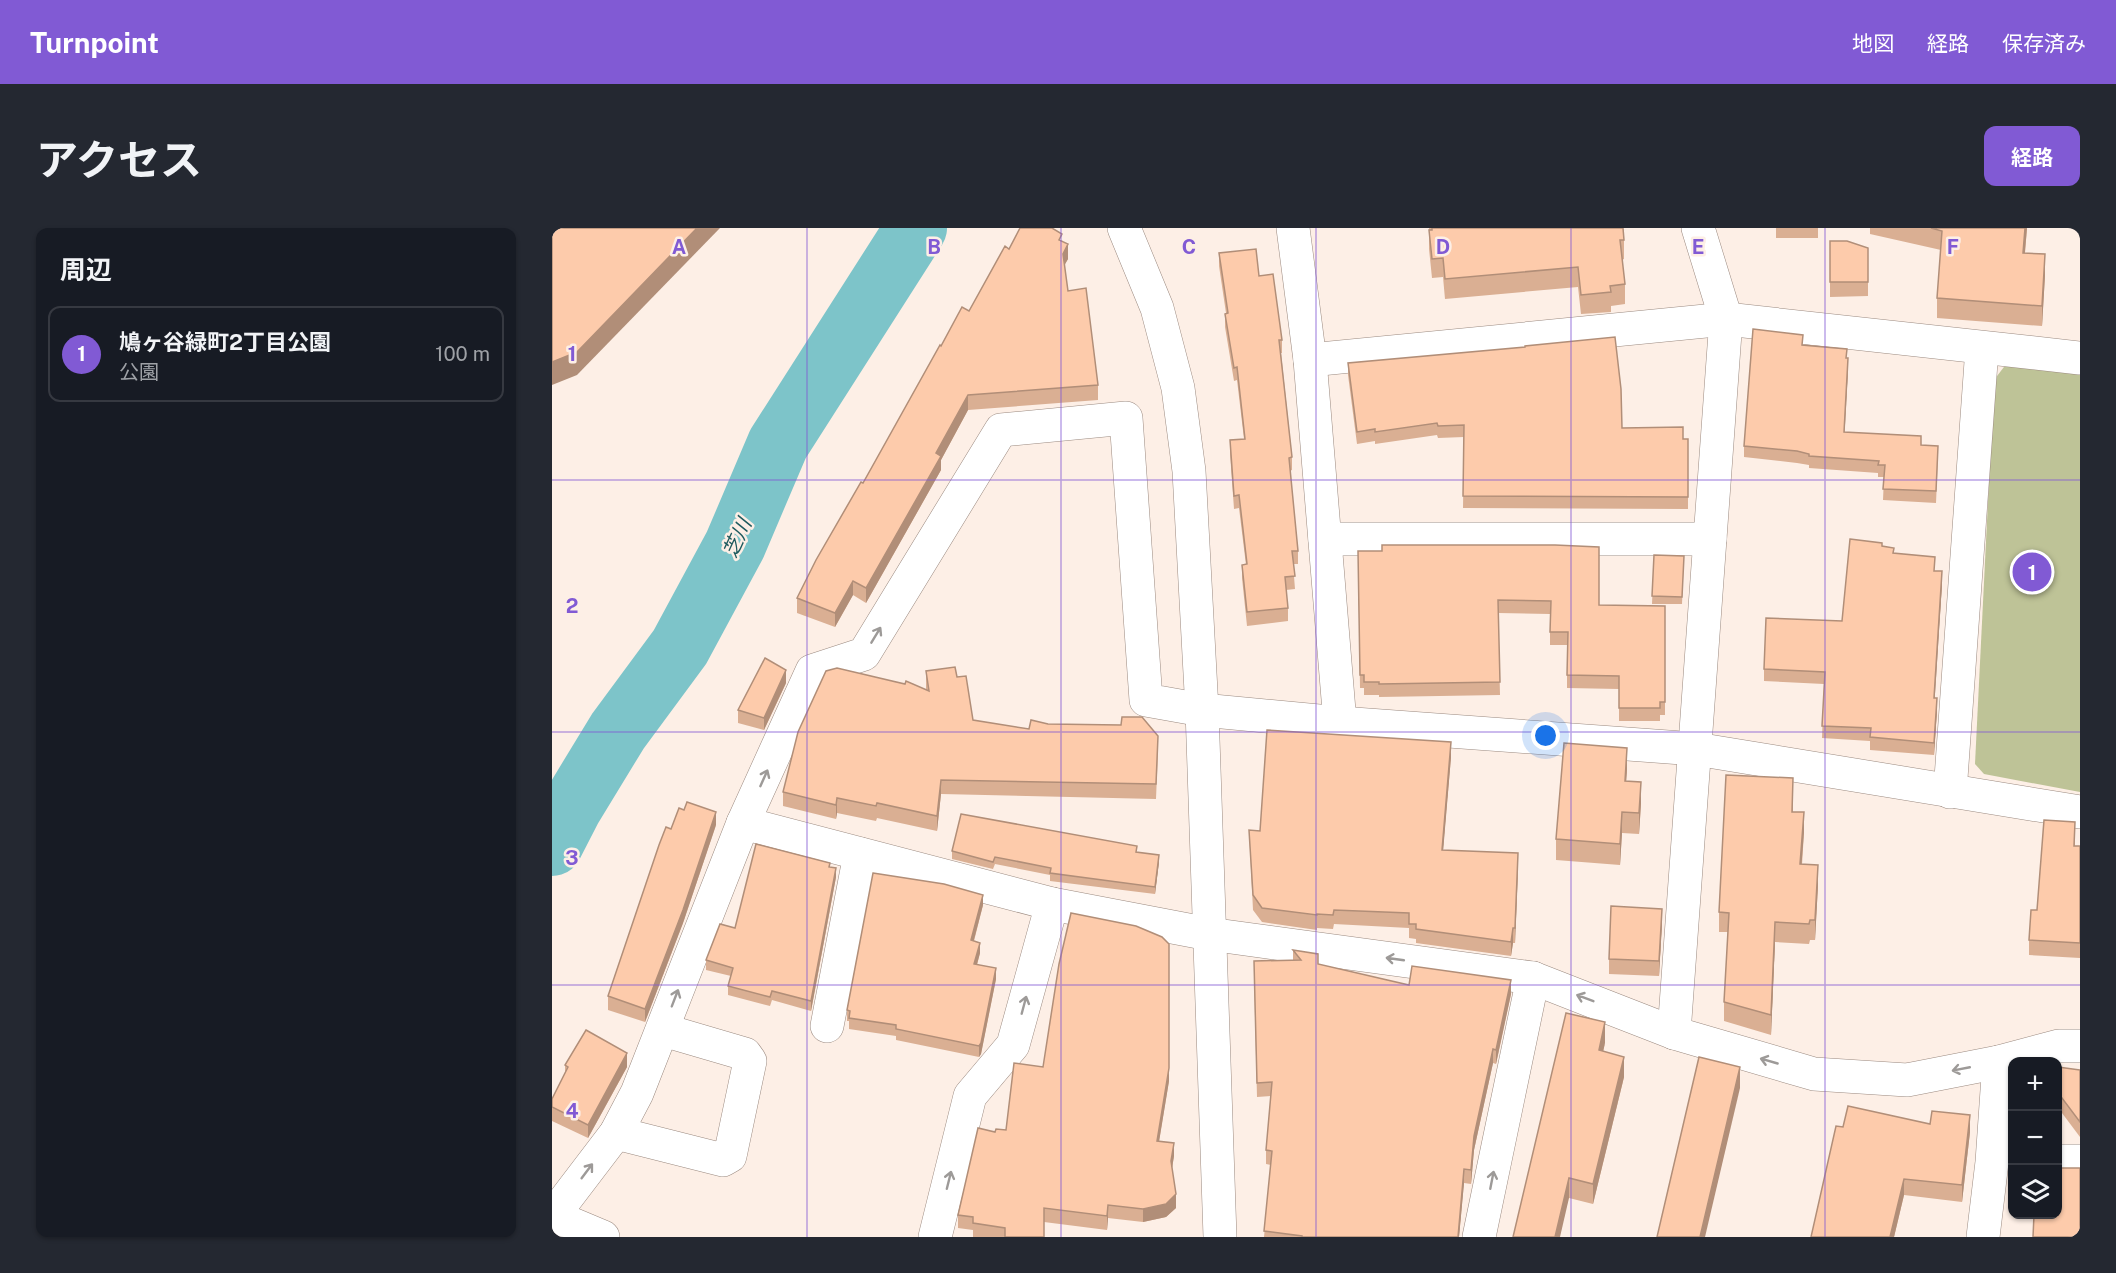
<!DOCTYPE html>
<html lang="ja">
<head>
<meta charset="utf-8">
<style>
  body { margin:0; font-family:"Public Sans","Noto Sans JP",sans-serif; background:#242831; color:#f1f3f6 }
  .controls { position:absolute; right:18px; bottom:18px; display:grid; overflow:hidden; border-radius:12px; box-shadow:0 2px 4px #0004 }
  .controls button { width:54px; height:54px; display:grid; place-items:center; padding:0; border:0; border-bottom:2px solid #363941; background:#171b24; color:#f1f3f6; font:30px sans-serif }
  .you { position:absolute; left:994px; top:508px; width:21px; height:21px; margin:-15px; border:4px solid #fff; border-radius:50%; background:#1a73e8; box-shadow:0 0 0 9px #1a73e833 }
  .badge { display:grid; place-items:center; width:39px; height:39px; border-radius:50%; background:#815ad4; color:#fff; font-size:20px; font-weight:700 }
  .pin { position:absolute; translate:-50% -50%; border:3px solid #fff; box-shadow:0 2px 6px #0006 }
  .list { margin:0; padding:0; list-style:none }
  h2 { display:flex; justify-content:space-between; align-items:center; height:78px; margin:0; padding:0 24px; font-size:26px }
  h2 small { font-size:20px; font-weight:400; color:#9ea1a6 }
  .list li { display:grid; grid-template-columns:39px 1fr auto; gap:18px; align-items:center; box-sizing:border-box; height:96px; margin:0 12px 12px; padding:0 12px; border:2px solid #363941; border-radius:12px }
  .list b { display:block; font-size:22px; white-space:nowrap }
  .list p { margin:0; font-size:20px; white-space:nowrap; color:#9ea1a6 }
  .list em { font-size:20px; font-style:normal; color:#9ea1a6 }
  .icon { flex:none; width:33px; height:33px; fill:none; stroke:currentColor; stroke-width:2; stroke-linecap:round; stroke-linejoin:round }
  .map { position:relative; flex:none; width:1528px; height:1009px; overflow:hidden; border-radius:12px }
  header { display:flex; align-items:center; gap:36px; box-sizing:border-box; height:84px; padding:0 30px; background:#815ad4; color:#fff }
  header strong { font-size:28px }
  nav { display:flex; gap:33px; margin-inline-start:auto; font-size:21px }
  .intro { display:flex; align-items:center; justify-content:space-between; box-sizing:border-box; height:144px; padding:0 36px }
  h1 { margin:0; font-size:42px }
  .button { padding:15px 27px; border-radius:12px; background:#815ad4; color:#fff; font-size:21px; font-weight:700 }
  main { display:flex; gap:36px; padding:0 36px }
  aside { flex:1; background:#171b24; border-radius:12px; box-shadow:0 2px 4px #0004 }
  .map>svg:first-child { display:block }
</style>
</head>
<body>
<header>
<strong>Turnpoint</strong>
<nav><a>地図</a><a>経路</a><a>保存済み</a></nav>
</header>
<div class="intro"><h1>アクセス</h1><a class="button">経路</a></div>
<main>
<aside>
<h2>周辺<small></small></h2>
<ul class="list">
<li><span class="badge">1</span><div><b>鳩ヶ谷緑町2丁目公園</b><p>公園</p></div><em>100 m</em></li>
</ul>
</aside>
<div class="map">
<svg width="1528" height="1009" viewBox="0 0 1528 1009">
  <rect width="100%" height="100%" fill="#fdefe6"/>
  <polygon fill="#bec397" points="1455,135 1528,143 1528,564 1432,546 1423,536 1442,152"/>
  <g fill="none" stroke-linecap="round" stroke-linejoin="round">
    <polyline stroke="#7dc4c9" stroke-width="62" points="0,617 19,580 66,503 128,419 183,317 226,216 364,0"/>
    <g stroke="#9b8a80" stroke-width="34">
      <g id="minor">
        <polyline points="572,0 605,80 626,160 637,243 650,482 668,1009"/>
        <polyline points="741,0 758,132 788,495"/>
        <polyline points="758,132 1174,91 1528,130"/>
        <polyline points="773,311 1158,311"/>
        <polyline points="1398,564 1430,120"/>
        <polyline points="191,595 500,676 657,706 981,750 1122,805 1262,846 1355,852 1447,834 1507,818 1528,818"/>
        <polyline points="275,798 308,626"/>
        <polyline points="1122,805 1174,91 1146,0"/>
        <polyline points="64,905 171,932 178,928 198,833 193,826 111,802"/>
        <polyline points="1506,933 1528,933"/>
        <polyline points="1,988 51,1009"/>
        <polyline points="0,989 64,905 85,865 191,595 260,443 312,426 449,202 574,190 594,472 650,482 788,495 1144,521 1528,584"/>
        <polyline points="383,1009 418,868 461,817 500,676"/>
        <polyline points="927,1009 981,750"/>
        <polyline points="1431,1009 1440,934 1447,834"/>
      </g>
    </g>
    <use href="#minor" stroke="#fff" stroke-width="33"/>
  </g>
  <g fill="#daaf93">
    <polygon points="877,0 1071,0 1072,12 1072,31 1070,32 1073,56 1073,76 1059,78 1059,84 1029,86 1026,59 893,71 891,49 880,50 877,21"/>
    <rect x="1224" y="0" width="42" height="10"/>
    <polygon points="1318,0 1475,0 1473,25 1493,47 1490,98 1385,90 1385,70 1389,22 1318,6"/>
    <polygon points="510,13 516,31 512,37 516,63 546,157 546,172 416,182 389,232 389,242 314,375 301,367 283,399 245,385 245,370 389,118 417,83 457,21"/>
    <polygon points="1278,13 1316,20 1316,68 1278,69"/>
    <polygon points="667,25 707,48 730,112 730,125 729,125 740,229 740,242 738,243 746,323 746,336 741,336 743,361 734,362 736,380 736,393 695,398 690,350 690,337 694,337 687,280 682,281 678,225 678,212 692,211 685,152 682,153 673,99 673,86 674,85 667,38"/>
    <polygon points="1251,117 1295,130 1296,142 1292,204 1369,217 1386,229 1384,275 1331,272 1332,249 1326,249 1326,245 1257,240 1257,237 1245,235 1192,229 1192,218"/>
    <polygon points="796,135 1070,200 1131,211 1136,211 1136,281 911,280 912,209 886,210 885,207 823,216 823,213 805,216 796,147"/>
    <polygon points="1330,319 1342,325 1382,343 1390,356 1382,470 1385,482 1382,527 1318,522 1318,513 1270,510 1272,456 1212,453 1212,441 1290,393"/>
    <polygon points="806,323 1047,377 1113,378 1113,487 1108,487 1108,493 1067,493 1067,461 1015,460 1015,417 998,417 998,386 946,385 948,467 827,469 827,467 812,467 812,460 808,460"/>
    <polygon points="1102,327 1132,328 1130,376 1100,376"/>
    <polygon points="374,443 405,449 421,492 606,523 604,571 389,566 385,603 325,590 324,593 285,585 284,591 231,578 231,564 374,462"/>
    <polygon points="234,455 212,502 186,495 186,482"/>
    <polygon points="899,529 891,622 966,640 963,715 961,715 959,728 864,715 864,711 857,710 857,700 782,696 781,701 765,700 765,702 710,694 701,682 697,602 708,603"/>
    <polygon points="1075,541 1074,553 1089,575 1087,606 1070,605 1068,637 1004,632 1004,611"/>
    <polygon points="1241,570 1241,584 1252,604 1250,637 1266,657 1263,712 1258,712 1257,716 1223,714 1219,807 1172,793 1172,774 1176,704 1167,704 1167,684"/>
    <polygon points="164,597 131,695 93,794 56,782 56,768"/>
    <polygon points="1523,609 1523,618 1528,618 1528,730 1477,727 1477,712 1485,682"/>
    <polygon points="400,623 585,624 607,634 603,666 498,653 498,647 443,636 441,641 400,631"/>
    <polygon points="278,639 284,649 259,783 220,772 218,778 176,767 176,758 179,748 154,742 154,732 183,700"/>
    <polygon points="431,677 422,713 428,725 425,737 444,751 429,826 427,829 344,812 344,808 297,801 297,793 295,793 295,782"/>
    <polygon points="1110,695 1107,748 1057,746 1057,731"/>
    <polygon points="741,722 766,736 857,757 959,766 944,836 941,835 922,922 919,956 912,955 907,1009 712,1009 719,937 714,936 714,922 719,868 705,869 702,747 741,732"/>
    <polygon points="1053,815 1051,823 1072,849 1041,976 1017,970 961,1009"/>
    <polygon points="13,837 75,839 36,910 0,893 0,871 13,845"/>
    <polygon points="491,839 617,853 607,913 622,928 620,940 624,980 614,989 591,994 556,990 555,1002 492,994 492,1009 421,1009 421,1002 406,1000 406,987 443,904 454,902"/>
    <polygon points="1506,839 1528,842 1528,909 1510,885 1506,888"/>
    <polygon points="1378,896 1418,904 1410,974 1352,967 1342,1009 1259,1009 1291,899"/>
  </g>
  <g fill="#b18e78">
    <polygon points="145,0 168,0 25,147 0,157 0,134"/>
    <polygon points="1473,0 1475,0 1471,45 1471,25"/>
    <polygon points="516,16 516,31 511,40 511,26"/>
    <polygon points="1493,26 1493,47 1490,98 1490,78"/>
    <polygon points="1296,130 1296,142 1292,216 1292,204"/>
    <polygon points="416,167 416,182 389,232 389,242 314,375 314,360 384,225"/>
    <polygon points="1390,343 1390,356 1382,482 1382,470"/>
    <polygon points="301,353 301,367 283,399 283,385"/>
    <polygon points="234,442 234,455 212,502 212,490"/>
    <polygon points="1385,470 1385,482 1382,527 1382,515"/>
    <polygon points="899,514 899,529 890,636 890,622"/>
    <polygon points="1075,520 1075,541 1073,574 1073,553"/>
    <polygon points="389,552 389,566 385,603 385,588"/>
    <polygon points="1089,554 1089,575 1087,606 1087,585"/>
    <polygon points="285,570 285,585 284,591 284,577"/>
    <polygon points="164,584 164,597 131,695 93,794 93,781"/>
    <polygon points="1070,584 1070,605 1068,637 1068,616"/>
    <polygon points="1252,584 1252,604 1248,656 1248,636"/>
    <polygon points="966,625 966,640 963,715 963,700"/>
    <polygon points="607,627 607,634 603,666 603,659"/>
    <polygon points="1266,637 1266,657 1263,712 1263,692"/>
    <polygon points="284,640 284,649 259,783 259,773"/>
    <polygon points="431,667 431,677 419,723 419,712"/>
    <polygon points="1110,681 1110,695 1107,748 1107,733"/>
    <polygon points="1223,694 1223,714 1219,807 1219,787"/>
    <polygon points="961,700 961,715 959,728 959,714"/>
    <polygon points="428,715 428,725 422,747 422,736"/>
    <polygon points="444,740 444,751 429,826 427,829 427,818"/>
    <polygon points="959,752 959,766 944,836 944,822"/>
    <polygon points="1053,794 1053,815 1047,842 1047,822"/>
    <polygon points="941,821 941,835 922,922 919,956 919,942 922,908"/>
    <polygon points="75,825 75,839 36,910 36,897"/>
    <polygon points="1072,829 1072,849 1041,976 1041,956"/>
    <polygon points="1188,839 1188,860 1153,1009 1148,1009"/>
    <polygon points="617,840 617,853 605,926 605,913"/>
    <polygon points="1510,870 1510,885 1506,888 1506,873"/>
    <polygon points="1418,887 1418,904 1410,974 1410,957"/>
    <polygon points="622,915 622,928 619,946 619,933"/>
    <polygon points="912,941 912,955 907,1009 906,1009"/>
    <polygon points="1017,950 1017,970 1008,1009 1003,1009"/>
    <polygon points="1352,951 1352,967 1342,1009 1338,1009"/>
    <polygon points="624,966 624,980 614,989 591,994 591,981"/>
    <polygon points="556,977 556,990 555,1002 555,988"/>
  </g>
  <g fill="#fdcbab" stroke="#b18e78" stroke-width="1.5">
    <polygon points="0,0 145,0 25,124 0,134"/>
    <polygon points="468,0 500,0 510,6 507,12 516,16 511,26 516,63 534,60 546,157 416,167 384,225 389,228 314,360 301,353 283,385 245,370 264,332 309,254 311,255 388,117 389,118 410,79 417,83 453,18 457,21"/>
    <polygon points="880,0 1071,0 1072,12 1068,12 1073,56 1058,58 1059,64 1029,67 1026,39 893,51 891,30 880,31 877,2 880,2"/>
    <polygon points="1379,0 1473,0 1471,25 1493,26 1490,78 1385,70 1390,3"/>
    <polygon points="1278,13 1295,13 1316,20 1316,54 1278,54"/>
    <polygon points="704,21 707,48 721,46 730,112 727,112 740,229 737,230 746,323 740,323 743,348 733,349 736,380 695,384 690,337 695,336 687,267 682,268 678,212 693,211 685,139 682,140 673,86 676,85 667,25"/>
    <polygon points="1201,101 1251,107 1250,117 1295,121 1294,130 1296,130 1292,204 1369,208 1369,217 1386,218 1384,263 1331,261 1333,237 1326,237 1327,233 1257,228 1257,226 1245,223 1192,218"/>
    <polygon points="1063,109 1069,161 1070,200 1131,199 1131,211 1136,211 1136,269 911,268 912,197 886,198 885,195 823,204 823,201 805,204 796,135 973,119 973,118"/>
    <polygon points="1298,311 1330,315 1330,318 1342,320 1341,325 1383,329 1382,343 1390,343 1382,470 1385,470 1382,515 1318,509 1319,500 1270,498 1273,444 1212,441 1214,390 1290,393"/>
    <polygon points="830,317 1003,317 1047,319 1047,377 1113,378 1113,474 1108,474 1108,480 1067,480 1067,448 1015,447 1016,404 998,404 999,373 946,372 948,454 827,456 827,454 812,454 812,447 808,447 806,323 830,323"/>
    <polygon points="1102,327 1132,328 1130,369 1100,368"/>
    <polygon points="213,430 234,442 212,490 186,482"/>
    <polygon points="403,439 405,449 414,448 421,492 477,501 479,492 496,496 569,497 570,489 590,489 606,508 604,556 389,552 385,588 325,575 324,578 285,570 284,577 231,564 246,504 274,443 285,440 353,456 354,453 377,463 374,443"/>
    <polygon points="715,502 899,514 890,622 966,625 963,700 961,700 959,714 864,701 864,696 857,696 857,685 782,682 781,687 765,686 765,687 710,680 701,667 697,602 708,603"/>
    <polygon points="1012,515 1075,520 1073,553 1089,554 1087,585 1070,584 1068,616 1004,611"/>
    <polygon points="1174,547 1241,550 1240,584 1252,584 1248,636 1266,637 1263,692 1258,692 1257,696 1223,694 1219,787 1172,774 1177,685 1167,684"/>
    <polygon points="135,574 164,584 131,682 93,781 56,768 107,617 114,599 119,601 127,580 132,582"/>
    <polygon points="409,586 585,618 584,624 607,627 603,659 498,645 499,640 443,629 441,634 400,623"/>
    <polygon points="1492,592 1523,594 1522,618 1528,618 1528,715 1477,712 1479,682 1485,682"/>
    <polygon points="204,616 278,635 277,639 284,640 259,773 220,763 218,769 176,758 181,740 154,732 168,696 183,700"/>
    <polygon points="321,645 392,656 431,667 419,712 428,715 422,736 444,740 429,815 427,818 344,801 344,797 297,790 298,783 295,782"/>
    <polygon points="1059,678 1110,681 1107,733 1057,731"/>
    <polygon points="519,685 584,698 610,709 617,716 617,840 605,913 622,915 619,933 624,966 614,976 591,981 556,977 555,988 492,980 492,1009 453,1009 453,1000 421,995 421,989 406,987 426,900 443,904 444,901 454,902 462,835 491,839 507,736"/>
    <polygon points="741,722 766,726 766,736 857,757 860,738 959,752 944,822 941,821 922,908 919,942 912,941 906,1009 750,1009 750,1008 712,1003 720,923 714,922 720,854 705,855 702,733 749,732"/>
    <polygon points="1014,785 1053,794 1047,822 1072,829 1041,956 1017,950 1003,1009 961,1009"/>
    <polygon points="34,802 75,825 36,897 0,879 0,871 16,839 13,837"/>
    <polygon points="1147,829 1188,839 1148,1009 1105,1009"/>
    <polygon points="1506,839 1528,842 1528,894 1510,870 1506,873"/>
    <polygon points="1296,878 1378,896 1380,883 1418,887 1410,957 1352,951 1338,1009 1259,1009 1284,898 1291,899"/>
    <polygon points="1506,940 1528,940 1528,1009 1481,1009 1482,987 1506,987"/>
  </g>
  <defs><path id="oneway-shaft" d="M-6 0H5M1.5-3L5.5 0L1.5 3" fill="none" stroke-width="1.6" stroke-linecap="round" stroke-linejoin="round" transform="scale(1.5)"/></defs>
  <g stroke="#9d9a98">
    <use href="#oneway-shaft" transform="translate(324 407) rotate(-59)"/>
    <use href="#oneway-shaft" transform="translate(212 550) rotate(-66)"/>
    <use href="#oneway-shaft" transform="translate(843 731) rotate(-172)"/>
    <use href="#oneway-shaft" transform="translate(123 770) rotate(-69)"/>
    <use href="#oneway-shaft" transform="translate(1033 770) rotate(-159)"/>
    <use href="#oneway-shaft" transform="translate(472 777) rotate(-75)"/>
    <use href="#oneway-shaft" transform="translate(1217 833) rotate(-164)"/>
    <use href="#oneway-shaft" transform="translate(1409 841) rotate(169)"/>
    <use href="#oneway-shaft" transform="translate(35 943) rotate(-53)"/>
    <use href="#oneway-shaft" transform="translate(397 952) rotate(-76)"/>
    <use href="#oneway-shaft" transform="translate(940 952) rotate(-79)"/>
  </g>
  <path fill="none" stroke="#815ad4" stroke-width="1.5" stroke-opacity="0.55" d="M255,0V1009M509,0V1009M764,0V1009M1019,0V1009M1273,0V1009M0,252H1528M0,504H1528M0,757H1528"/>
  <g text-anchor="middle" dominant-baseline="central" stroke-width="5" stroke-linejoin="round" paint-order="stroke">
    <g font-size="20" font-style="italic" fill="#1e5a5e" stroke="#fdefe6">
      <text transform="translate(185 310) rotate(-65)">芝川</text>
    </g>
  </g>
  <g font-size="20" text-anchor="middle" font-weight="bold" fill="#815ad4" stroke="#fdefe6" stroke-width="5" stroke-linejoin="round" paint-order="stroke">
    <text x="127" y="26">A</text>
    <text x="382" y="26">B</text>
    <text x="637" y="26">C</text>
    <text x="891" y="26">D</text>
    <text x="1146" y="26">E</text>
    <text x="1401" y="26">F</text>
    <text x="20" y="133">1</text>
    <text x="20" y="385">2</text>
    <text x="20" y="637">3</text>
    <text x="20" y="890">4</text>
  </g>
</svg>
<div class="controls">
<button>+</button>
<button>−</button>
<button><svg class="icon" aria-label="layers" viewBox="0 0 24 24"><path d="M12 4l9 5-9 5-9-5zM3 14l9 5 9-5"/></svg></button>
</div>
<div class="you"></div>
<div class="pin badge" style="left:1480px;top:344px">1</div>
</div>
</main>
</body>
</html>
